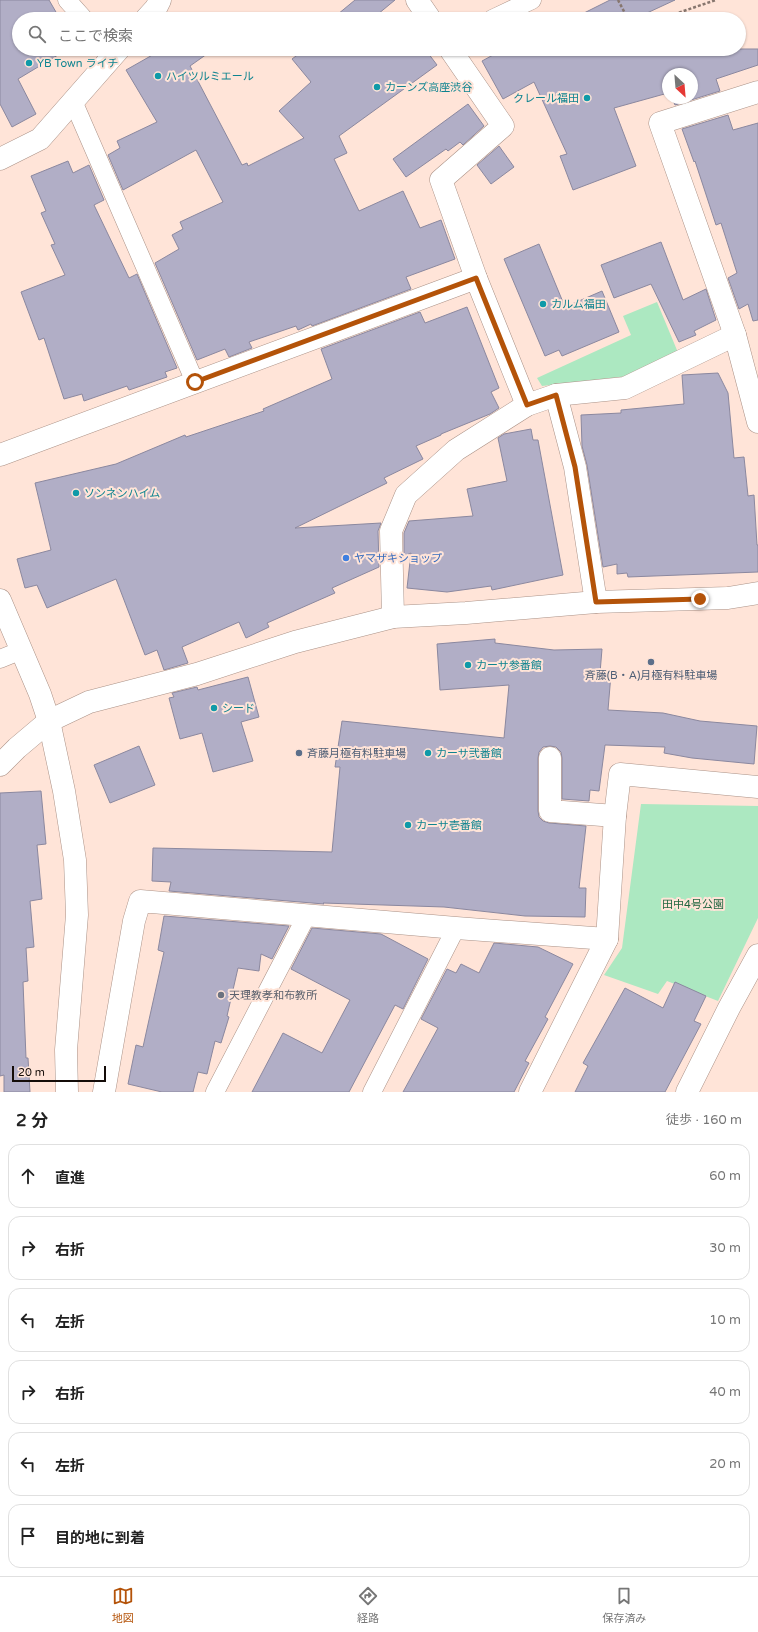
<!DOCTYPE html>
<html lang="ja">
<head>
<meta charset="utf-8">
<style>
  body { margin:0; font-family:"Varela Round","Noto Sans JP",sans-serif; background:#f2f2f2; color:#222 }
  .compass { position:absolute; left:662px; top:68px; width:36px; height:36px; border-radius:50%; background:#fff; box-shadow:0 1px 3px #0004; rotate:154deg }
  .scale { position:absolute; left:12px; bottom:10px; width:94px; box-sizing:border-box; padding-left:4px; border:2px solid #140c08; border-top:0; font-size:11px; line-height:14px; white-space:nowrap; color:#140c08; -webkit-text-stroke:3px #ffe4d8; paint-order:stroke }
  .stop { position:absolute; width:12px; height:12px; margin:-9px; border:3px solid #b45309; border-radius:50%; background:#fff }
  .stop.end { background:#b45309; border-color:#fff; box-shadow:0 1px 4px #0008 }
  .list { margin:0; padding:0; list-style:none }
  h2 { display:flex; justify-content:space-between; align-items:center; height:52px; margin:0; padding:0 16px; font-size:17px }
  h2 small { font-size:13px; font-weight:400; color:#767676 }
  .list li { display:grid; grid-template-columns:26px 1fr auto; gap:12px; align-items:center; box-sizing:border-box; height:64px; margin:0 8px 8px; padding:0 8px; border:1px solid #e0e0e0; border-radius:12px }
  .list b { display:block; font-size:15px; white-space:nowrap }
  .list em { font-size:13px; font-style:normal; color:#767676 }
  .icon { flex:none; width:22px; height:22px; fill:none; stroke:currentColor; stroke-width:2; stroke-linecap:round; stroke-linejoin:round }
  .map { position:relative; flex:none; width:758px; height:1092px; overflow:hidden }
  .search { position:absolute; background:#fff; box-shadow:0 1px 3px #0004; left:12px; right:12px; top:12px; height:44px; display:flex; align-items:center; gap:10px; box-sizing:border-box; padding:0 14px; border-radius:22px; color:#767676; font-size:15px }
  .sheet { height:484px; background:#fff }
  nav { display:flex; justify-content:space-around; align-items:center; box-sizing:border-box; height:56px; border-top:1px solid #e0e0e0; background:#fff; font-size:11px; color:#767676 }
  nav a { display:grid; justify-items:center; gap:2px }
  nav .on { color:#b45309 }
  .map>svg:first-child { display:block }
</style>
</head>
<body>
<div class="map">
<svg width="758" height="1092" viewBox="0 0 758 1092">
  <rect width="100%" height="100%" fill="#ffe4d8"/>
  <g fill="#ace8c1">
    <polygon points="657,302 679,355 629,376 542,386 537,378 631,335 623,316"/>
    <polygon points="641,804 758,806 758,918 718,1001 667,981 658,994 604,975 622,948"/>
  </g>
  <g fill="#b1aec6" stroke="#8b889f">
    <polygon points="0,0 49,0 60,19 19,19 19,49 68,49 18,79 36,114 12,127 0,104"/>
    <polygon points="355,0 395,0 372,19 332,19"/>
    <polygon points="610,0 675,0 634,19 584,19 582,14"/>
    <polygon points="163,49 214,49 190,66 242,165 247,163 248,166 304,138 279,111 311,82 292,59 300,53 297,49 425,49 437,65 339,136 347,153 334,159 359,211 403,191 420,228 441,220 455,259 406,277 411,289 312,326 311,324 298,330 296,326 249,342 252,348 229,357 225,349 197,360 155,263 179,249 172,235 183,229 180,222 223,202 196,150 123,190 108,155 120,148 117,141 157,122 126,70"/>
    <polygon points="504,49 758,49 758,65 716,79 720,91 675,105 672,98 692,98 692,74 668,74 668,93 614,108 636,166 573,190 560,156 567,154 534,82 503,99 482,61"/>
    <polygon points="468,104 484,126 463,145 460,142 448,151 446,149 406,177 393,159"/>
    <polygon points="728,115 733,130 758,123 758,320 753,321 748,304 739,309 728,278 737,273 721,223 716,225 695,161 694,162 682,129"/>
    <polygon points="499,146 514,167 491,184 477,165"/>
    <polygon points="68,161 73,173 89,165 104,200 94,205 129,278 137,274 177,368 165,372 167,377 129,390 127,386 84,401 82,394 64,399 44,338 39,340 21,292 65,275 51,245 55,244 41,213 46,211 31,176"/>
    <polygon points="661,242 683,300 706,289 716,320 694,331 696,335 679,342 651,284 614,298 601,265"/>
    <polygon points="539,244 565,307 602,291 619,332 562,356 559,350 545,356 504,259"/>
    <polygon points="467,307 499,388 491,392 499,408 490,414 441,434 441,435 416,446 423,459 384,478 387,483 295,528 381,523 378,531 379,567 332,588 335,593 267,623 269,627 246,638 239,622 182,647 188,663 164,670 157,650 145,655 116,579 47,608 37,585 25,588 17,559 51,550 35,483 116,464 185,435 186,437 264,411 263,409 332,379 321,349 420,312 425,323"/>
    <polygon points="718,373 728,393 734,458 744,457 748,496 754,495 757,545 758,545 758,572 628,577 627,573 617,574 617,564 603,567 587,465 582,446 581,415 621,413 621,410 684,404 682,375"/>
    <polygon points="531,429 533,440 538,440 563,575 492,590 491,586 447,592 407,588 411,553 404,556 404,533 409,521 473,516 467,489 507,481 498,438 504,434"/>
    <polygon points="495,639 495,643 554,650 602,649 600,673 611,674 608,710 663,713 700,721 757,726 754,764 692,758 664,753 665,747 605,745 599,791 590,790 589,801 562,799 562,758 561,752 556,747 550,746 543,747 539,752 538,758 538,811 539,817 543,821 549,823 586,826 579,888 586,888 585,917 525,916 444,907 323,903 324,904 169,891 171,882 152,881 153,848 332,852 340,767 335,767 342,721 504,738 509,685 440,690 437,644"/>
    <polygon points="248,677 259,717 241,722 253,761 213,772 202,733 180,739 169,698 174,697 172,693 197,687 198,690"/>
    <polygon points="139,746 155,785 110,803 94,765"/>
    <polygon points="41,791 46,844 37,845 42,899 30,901 34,947 26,948 28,981 23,982 26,1058 28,1058 30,1092 4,1092 4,1075 0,1076 0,793"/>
    <polygon points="164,916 289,926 272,959 261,954 259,971 238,968 227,1016 229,1017 221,1043 215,1041 207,1074 198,1072 193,1092 162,1092 128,1084 136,1045 143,1047 164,952 158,950"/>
    <polygon points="312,928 381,934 428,959 403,1009 395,1005 349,1092 252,1092 283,1033 322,1053 350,1000 291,969"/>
    <polygon points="494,943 538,947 573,964 545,1017 548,1019 525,1061 529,1063 514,1092 403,1092 438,1028 421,1019 447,969 456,973 461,964 479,973"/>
    <polygon points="675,982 706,996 694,1021 701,1024 665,1092 575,1092 588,1066 583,1063 625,988 663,1008"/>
  </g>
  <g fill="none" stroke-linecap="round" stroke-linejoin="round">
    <g stroke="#ab9287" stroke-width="19">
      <g id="service">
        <polyline points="67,0 84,19"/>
        <polyline points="492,19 532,0"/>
        <polyline points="73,101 195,382"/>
        <polyline points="0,659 22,650"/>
        <polyline points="215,1092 307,915"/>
        <polyline points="372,1092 456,928"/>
      </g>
    </g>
    <g stroke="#ab9287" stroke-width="23">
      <g id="minor">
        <polyline points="417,0 430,19"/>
        <polyline points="146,19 156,8 160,0"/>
        <polyline points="450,49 503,126 441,180 476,278 527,405"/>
        <polyline points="758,92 660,123 735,335 758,422"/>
        <polyline points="0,159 40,139 119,49"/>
        <polyline points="556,395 575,467 596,602"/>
        <polyline points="0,455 476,278"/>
        <polyline points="393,617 391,531 406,495 456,450 527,405 556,395 625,388 735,335"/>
        <polyline points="550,758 550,811 615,816"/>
        <polyline points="0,765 17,748 49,721 89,702 197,674 295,642 393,617 466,613 596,602 728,598 758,593"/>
        <polyline points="104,1092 134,921 140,901 456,928 607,939"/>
        <polyline points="530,1092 607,939 615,816 620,774 758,787"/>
        <polyline points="687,1092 729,1008 758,955"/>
      </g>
    </g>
    <g stroke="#ab9287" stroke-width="23">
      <polyline id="tertiary" points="0,600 40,694 49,721 64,791 75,860 77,915 66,1050 67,1092"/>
    </g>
    <g stroke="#87766e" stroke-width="2.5" stroke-dasharray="3 2" stroke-linecap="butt">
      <polyline points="618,0 628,19"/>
      <polyline points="660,19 716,0"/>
    </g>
    <use href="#service" stroke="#fff" stroke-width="18"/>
    <use href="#minor" stroke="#fff" stroke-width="22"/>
    <use href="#tertiary" stroke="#fff" stroke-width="22"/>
  </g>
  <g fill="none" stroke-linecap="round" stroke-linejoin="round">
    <polyline stroke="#b45309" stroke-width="5" points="195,382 476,278 527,405 556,395 575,467 596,602 700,599"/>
  </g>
  <g fill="#0f9aa8" stroke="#ffe4d8" stroke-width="1.5">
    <circle cx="29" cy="63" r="4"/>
    <circle cx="158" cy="76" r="4"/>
    <circle cx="377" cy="87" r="4"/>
    <circle cx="587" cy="98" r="4"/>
    <circle cx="543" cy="304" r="4"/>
    <circle cx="76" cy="493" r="4"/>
    <circle cx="468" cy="665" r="4"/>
    <circle cx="214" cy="708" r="4"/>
    <circle cx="428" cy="753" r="4"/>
    <circle cx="408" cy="825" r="4"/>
  </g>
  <circle fill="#3f7fe0" stroke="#ffe4d8" stroke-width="1.5" cx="346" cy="558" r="4"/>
  <g fill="#5c6f8a" stroke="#ffe4d8" stroke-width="1.5">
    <circle cx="651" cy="662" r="4"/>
    <circle cx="299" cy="753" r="4"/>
  </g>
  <circle fill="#6b7280" stroke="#ffe4d8" stroke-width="1.5" cx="221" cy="995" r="4"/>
  <g text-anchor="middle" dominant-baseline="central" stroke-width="4" stroke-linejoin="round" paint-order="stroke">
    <g font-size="11" fill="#0d838f" stroke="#ffe4d8" text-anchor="start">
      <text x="37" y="63">YB Town ライチ</text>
      <text x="166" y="76">ハイツルミエール</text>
      <text x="385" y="87">カーンズ高座渋谷</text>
      <text x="579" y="98" text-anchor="end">クレール福田</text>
      <text x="551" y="304">カルム福田</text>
      <text x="84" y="493">ソンネンハイム</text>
      <text x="476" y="665">カーサ参番館</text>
      <text x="222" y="708">シード</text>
      <text x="436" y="753">カーサ弐番館</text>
      <text x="416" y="825">カーサ壱番館</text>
    </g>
    <g font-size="11" fill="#366cbe" stroke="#ffe4d8" text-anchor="start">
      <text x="354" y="558">ヤマザキショップ</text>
    </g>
    <g font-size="11" fill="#4e5e75" stroke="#ffe4d8">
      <text x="651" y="675">斉藤(B・A)月極有料駐車場</text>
      <text x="307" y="753" text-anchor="start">斉藤月極有料駐車場</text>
    </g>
    <g font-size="11" fill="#206640" stroke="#ffe4d8">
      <text x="693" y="904">田中4号公園</text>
    </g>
    <g font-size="11" fill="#5b616d" stroke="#ffe4d8" text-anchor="start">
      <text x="229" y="995">天理教孝和布教所</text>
    </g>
  </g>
</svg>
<svg class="compass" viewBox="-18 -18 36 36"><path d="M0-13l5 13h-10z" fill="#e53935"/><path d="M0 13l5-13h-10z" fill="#767676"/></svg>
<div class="scale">20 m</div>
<div class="stop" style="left:195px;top:382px"></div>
<div class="stop end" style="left:700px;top:599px"></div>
<div class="search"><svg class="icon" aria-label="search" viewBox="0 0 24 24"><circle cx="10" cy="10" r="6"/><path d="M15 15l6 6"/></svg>ここで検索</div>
</div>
<section class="sheet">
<h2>2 分<small>徒歩 · 160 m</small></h2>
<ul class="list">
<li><svg class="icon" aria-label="ahead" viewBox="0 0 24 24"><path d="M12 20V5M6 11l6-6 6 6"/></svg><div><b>直進</b></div><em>60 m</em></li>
<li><svg class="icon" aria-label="right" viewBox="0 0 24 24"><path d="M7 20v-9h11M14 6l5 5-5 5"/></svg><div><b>右折</b></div><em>30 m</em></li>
<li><svg class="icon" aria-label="left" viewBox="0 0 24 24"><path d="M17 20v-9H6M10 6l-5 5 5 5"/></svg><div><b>左折</b></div><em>10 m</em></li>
<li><svg class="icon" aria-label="right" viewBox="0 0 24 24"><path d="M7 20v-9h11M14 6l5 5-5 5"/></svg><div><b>右折</b></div><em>40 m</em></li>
<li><svg class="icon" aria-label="left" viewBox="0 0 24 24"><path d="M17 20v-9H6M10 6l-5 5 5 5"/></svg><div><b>左折</b></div><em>20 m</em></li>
<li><svg class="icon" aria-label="arrive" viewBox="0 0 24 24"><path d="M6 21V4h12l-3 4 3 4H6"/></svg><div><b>目的地に到着</b></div></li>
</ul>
</section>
<nav>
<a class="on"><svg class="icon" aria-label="map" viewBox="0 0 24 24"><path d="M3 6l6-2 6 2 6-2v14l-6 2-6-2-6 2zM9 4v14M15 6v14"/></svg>地図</a>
<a><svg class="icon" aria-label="directions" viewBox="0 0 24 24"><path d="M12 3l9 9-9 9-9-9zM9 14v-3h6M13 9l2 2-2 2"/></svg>経路</a>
<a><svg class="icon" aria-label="saved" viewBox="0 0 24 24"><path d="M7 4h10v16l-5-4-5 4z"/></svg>保存済み</a>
</nav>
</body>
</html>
